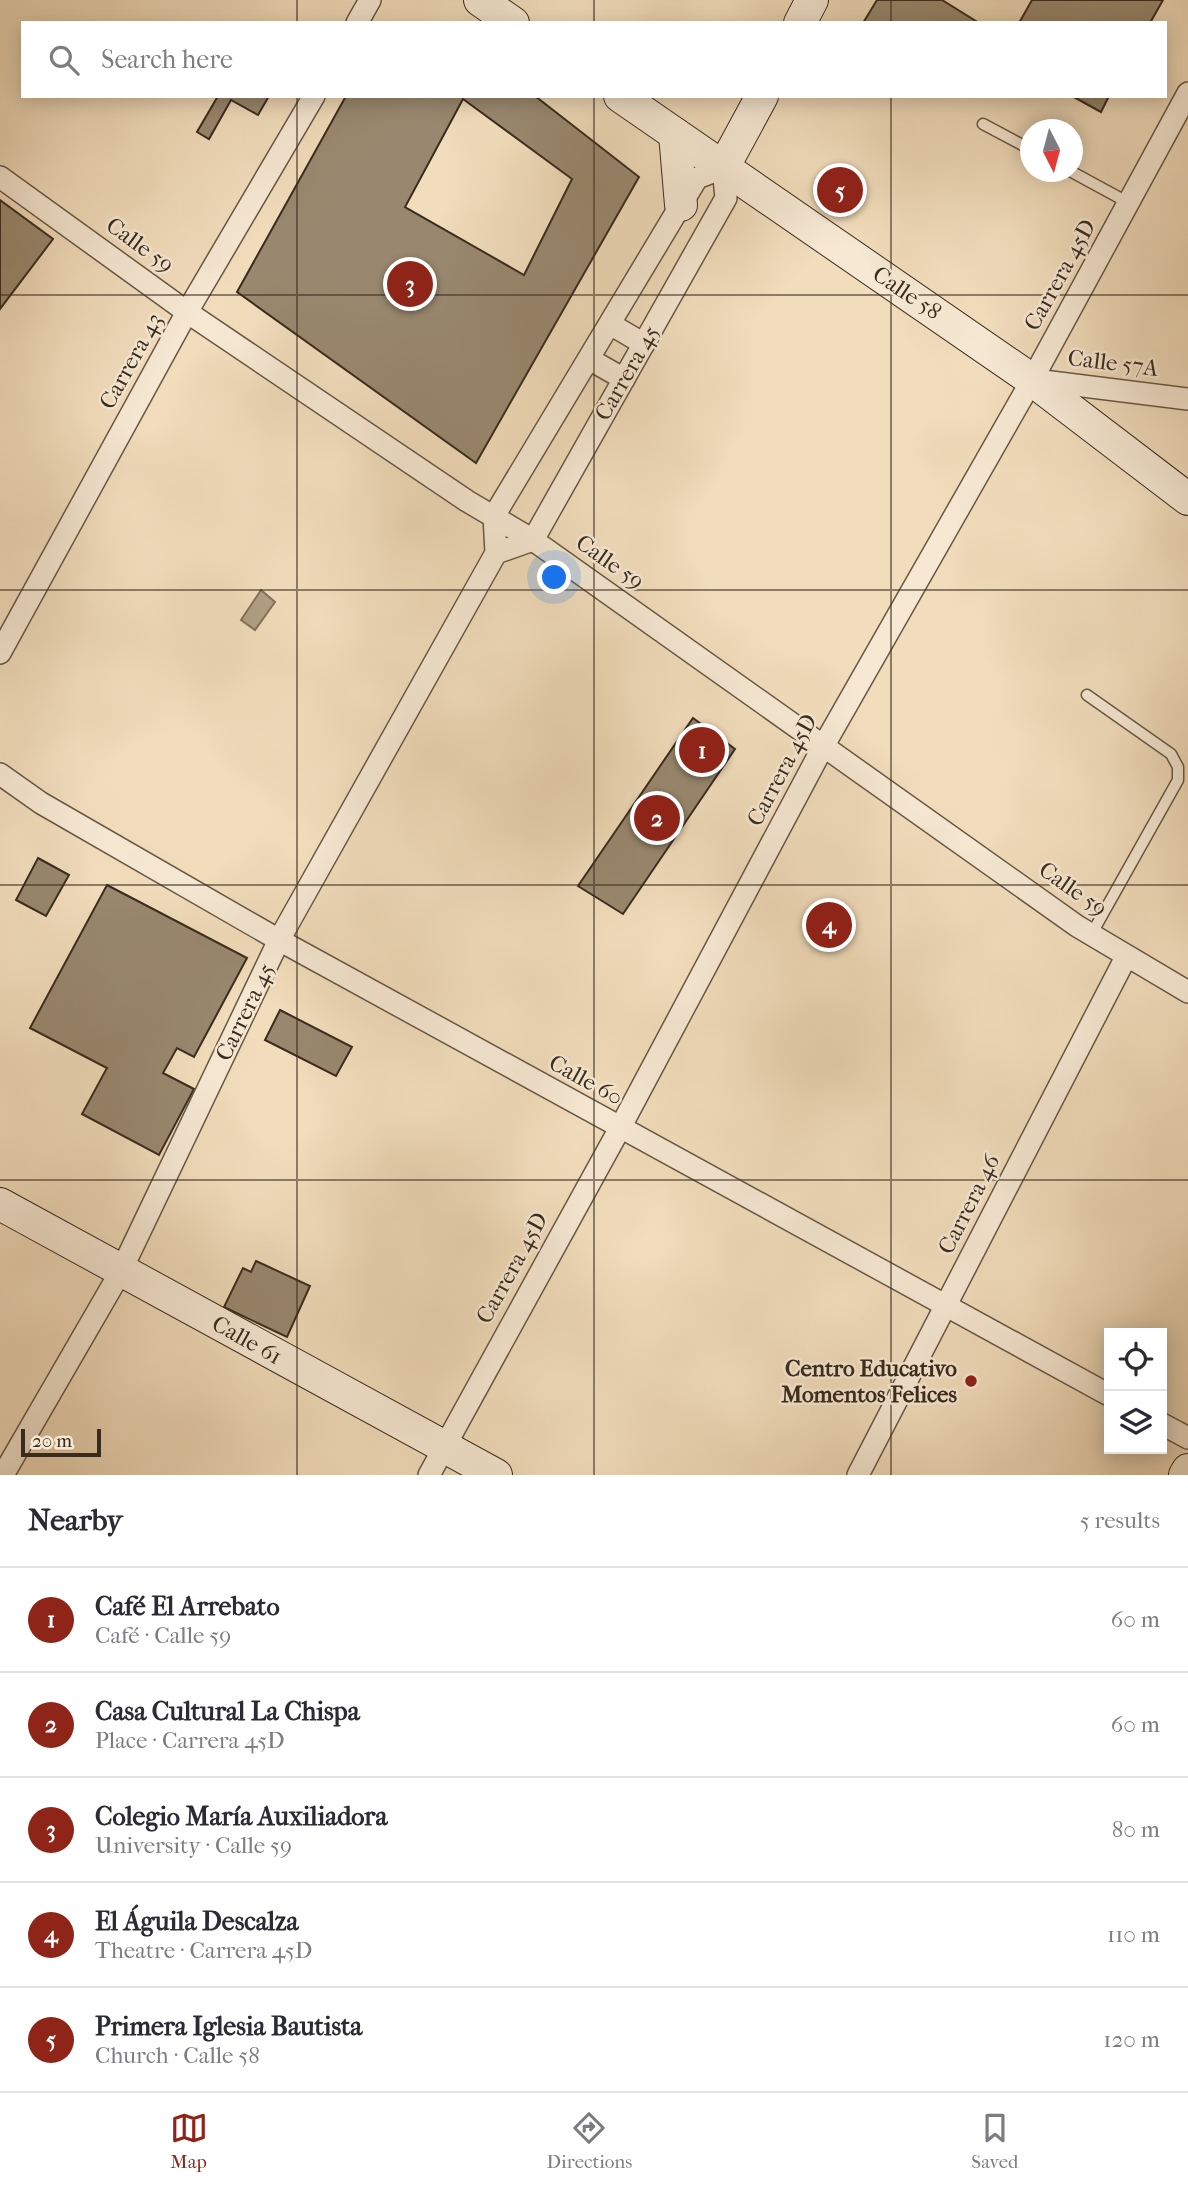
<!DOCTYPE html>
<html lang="en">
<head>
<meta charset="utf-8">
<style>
  body { margin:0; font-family:"IM FELL French Canon",serif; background:#f2f2f3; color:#2b2b33 }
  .controls { position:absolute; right:21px; bottom:21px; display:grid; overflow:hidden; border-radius:0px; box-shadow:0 4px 18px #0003 }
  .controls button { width:63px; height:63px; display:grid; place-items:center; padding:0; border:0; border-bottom:2px solid #e1e1e2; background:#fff; color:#2b2b33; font:35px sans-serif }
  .compass { position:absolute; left:1020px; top:119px; width:63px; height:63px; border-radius:50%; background:#fff; box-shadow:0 4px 18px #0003; rotate:174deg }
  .scale { position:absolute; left:21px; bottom:18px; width:80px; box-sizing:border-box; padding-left:7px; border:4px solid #392c1d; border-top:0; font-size:19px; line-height:24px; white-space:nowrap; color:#392c1d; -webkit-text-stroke:5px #f6e8d3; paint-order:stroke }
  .you { position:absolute; left:555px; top:578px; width:24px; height:24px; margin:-18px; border:5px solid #fff; border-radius:50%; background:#1a73e8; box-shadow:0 0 0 10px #1a73e833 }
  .badge { display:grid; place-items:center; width:46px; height:46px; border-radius:50%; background:#8f2418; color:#fff; font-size:23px; font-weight:700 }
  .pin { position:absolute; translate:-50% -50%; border:4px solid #fff; box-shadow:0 2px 7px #0006 }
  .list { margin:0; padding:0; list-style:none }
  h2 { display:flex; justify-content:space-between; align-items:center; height:91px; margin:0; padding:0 28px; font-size:30px }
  h2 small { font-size:23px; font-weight:400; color:#7c7c81 }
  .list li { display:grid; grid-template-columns:46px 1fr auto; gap:21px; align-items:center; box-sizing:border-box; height:105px; padding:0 28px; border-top:2px solid #e1e1e2 }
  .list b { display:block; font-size:26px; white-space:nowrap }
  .list p { margin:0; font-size:23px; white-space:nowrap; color:#7c7c81 }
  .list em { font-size:23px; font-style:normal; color:#7c7c81 }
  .icon { flex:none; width:38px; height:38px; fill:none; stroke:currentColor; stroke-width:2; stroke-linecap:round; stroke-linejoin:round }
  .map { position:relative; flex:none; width:1188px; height:1475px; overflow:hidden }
  .search { position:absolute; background:#fff; box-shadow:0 4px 18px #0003; left:21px; right:21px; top:21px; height:77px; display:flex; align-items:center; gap:18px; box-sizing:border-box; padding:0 24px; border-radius:0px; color:#7c7c81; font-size:26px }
  .sheet { height:616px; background:#fff }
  nav { display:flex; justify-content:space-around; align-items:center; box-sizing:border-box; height:98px; border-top:2px solid #e1e1e2; background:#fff; font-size:19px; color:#7c7c81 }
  nav a { display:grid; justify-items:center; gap:4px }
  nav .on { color:#8f2418 }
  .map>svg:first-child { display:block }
</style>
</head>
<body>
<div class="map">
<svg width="1188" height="1475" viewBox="0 0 1188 1475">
  <rect width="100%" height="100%" fill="#f1dcbb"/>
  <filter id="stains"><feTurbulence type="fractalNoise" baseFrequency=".00286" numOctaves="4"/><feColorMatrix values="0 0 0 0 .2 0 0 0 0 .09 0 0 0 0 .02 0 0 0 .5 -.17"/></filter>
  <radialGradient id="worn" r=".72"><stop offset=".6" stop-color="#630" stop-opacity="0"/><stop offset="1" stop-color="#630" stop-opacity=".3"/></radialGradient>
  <polygon fill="#b2a085" stroke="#82725b" stroke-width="2" points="261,590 275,602 255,630 241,620"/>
  <g fill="#99886f" stroke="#392c1d" stroke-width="2" fill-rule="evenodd">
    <polygon points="877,0 942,0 979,23 863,23"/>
    <polygon points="1032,0 1163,0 1150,23 1019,23"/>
    <polygon points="218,96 269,96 258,115 231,100 209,139 197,132"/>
    <path d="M346,96H535L639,177L476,463L237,292ZM463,99L572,179L524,275L405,207Z"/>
    <polygon points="1072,96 1109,96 1101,112"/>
    <polygon points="0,200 53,239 0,309"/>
    <polygon points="693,718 735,749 623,914 578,886"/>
    <polygon points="38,858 69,875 46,916 16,900"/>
    <polygon points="107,885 247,958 194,1057 177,1048 163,1073 194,1089 159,1155 82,1114 107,1068 30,1028"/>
    <polygon points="280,1010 352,1047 336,1076 265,1040"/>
    <polygon points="256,1261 310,1286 287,1337 224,1307 243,1268 251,1272"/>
  </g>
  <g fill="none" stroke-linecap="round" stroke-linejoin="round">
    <g stroke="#675844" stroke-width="13">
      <g id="lane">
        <polyline points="983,124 1030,149"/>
        <polyline points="1072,172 1129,203"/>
        <polyline points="1087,695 1171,754 1178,767 1178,780 1091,935"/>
      </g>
    </g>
    <g stroke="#675844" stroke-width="24">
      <g id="street">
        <polyline points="357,23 370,0"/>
        <polyline points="0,177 187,312 467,501 533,540 1077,926 1188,992"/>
        <polyline points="610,324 644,344"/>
        <polyline points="589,359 624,379"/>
        <polyline points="1035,380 1188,399"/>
        <polyline points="0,653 187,312 314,96"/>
        <polyline points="0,774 41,803 279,940 1109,1395"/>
        <polyline points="1162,1424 1188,1438"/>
        <polyline points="3,1475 121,1271 279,940 496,553 494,516 697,178 723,168 726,198 533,540 496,553"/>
        <polyline points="429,1475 620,1128 824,745 1032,380 1188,93"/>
        <polyline points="858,1475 1126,957"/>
      </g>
    </g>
    <g stroke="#392c1d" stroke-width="34">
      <g id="secondary">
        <polyline points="480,0 513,23"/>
        <polyline points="800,23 812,0"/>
        <polyline points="620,96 1032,380 1188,499"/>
        <polyline points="675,134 681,205"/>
        <polyline points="723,168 762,96"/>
        <polyline points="0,1204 496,1475"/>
        <polyline points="1185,1475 1188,1470"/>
      </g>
    </g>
    <use href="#lane" stroke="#f6e8d3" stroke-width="10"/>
    <use href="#street" stroke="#f6e8d3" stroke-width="21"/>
    <use href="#secondary" stroke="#f6e8d3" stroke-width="32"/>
  </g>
  <path fill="none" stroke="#392c1d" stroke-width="2" stroke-opacity="0.55" d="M297,0V23M594,0V23M891,0V23M297,96V1475M594,96V1475M891,96V1475M0,295H1188M0,590H1188M0,885H1188M0,1180H1188"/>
  <circle fill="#8f2418" stroke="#f6e8d3" stroke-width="2.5" cx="971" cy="1381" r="7"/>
  <g text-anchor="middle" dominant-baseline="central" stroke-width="5" stroke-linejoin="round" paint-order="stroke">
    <g font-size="23" fill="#392c1d" stroke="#f6e8d3">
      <text transform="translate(140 245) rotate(36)">Calle 59</text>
      <text transform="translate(1060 275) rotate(-61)">Carrera 45D</text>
      <text transform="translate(907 293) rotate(34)">Calle 58</text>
      <text transform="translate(131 361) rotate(-61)">Carrera 43</text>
      <text transform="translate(1113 363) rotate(7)">Calle 57A</text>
      <text transform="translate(627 373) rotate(-60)">Carrera 45</text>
      <text transform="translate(610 562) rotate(35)">Calle 59</text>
      <text transform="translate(782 770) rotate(-62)">Carrera 45D</text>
      <text transform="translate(1073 889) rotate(35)">Calle 59</text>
      <text transform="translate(245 1012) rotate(-64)">Carrera 45</text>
      <text transform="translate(586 1080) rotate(29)">Calle 60</text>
      <text transform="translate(969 1204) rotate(-63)">Carrera 46</text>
      <text transform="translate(512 1268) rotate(-61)">Carrera 45D</text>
      <text transform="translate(247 1340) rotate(29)">Calle 61</text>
    </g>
    <g font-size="23" font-weight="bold" fill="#392c1d" stroke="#f6e8d3" text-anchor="end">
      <text x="957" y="1368">Centro Educativo<tspan x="957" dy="26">Momentos Felices</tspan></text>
    </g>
  </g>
  <rect width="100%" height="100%" filter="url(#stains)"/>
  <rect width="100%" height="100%" fill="url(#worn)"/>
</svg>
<div class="controls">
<button><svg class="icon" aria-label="locate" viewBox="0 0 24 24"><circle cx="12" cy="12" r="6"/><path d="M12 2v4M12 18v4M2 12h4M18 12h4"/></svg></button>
<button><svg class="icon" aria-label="layers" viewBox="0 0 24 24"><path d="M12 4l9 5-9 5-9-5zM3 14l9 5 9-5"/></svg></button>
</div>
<svg class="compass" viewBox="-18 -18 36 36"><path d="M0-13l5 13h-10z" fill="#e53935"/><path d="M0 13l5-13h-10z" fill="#7c7c81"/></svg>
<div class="scale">20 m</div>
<div class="you"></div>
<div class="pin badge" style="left:702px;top:750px">1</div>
<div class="pin badge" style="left:657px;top:818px">2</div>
<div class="pin badge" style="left:410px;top:284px">3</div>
<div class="pin badge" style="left:829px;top:925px">4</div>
<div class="pin badge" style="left:840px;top:190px">5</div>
<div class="search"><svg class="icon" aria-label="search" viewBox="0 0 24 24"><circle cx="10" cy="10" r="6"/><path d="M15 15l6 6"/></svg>Search here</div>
</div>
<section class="sheet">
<h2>Nearby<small>5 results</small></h2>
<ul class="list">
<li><span class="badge">1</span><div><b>Café El Arrebato</b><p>Café · Calle 59</p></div><em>60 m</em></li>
<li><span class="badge">2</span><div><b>Casa Cultural La Chispa</b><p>Place · Carrera 45D</p></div><em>60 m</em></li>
<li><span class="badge">3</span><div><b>Colegio María Auxiliadora</b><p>University · Calle 59</p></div><em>80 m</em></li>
<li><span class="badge">4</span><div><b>El Águila Descalza</b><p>Theatre · Carrera 45D</p></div><em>110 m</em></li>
<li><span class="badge">5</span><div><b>Primera Iglesia Bautista</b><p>Church · Calle 58</p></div><em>120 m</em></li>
</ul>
</section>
<nav>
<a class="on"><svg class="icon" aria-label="map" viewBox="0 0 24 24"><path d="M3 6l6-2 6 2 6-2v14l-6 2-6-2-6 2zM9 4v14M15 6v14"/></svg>Map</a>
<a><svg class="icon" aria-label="directions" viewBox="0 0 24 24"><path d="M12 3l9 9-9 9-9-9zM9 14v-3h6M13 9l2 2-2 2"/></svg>Directions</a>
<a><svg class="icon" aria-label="saved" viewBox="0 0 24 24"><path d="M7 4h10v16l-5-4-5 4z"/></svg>Saved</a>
</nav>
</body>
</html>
